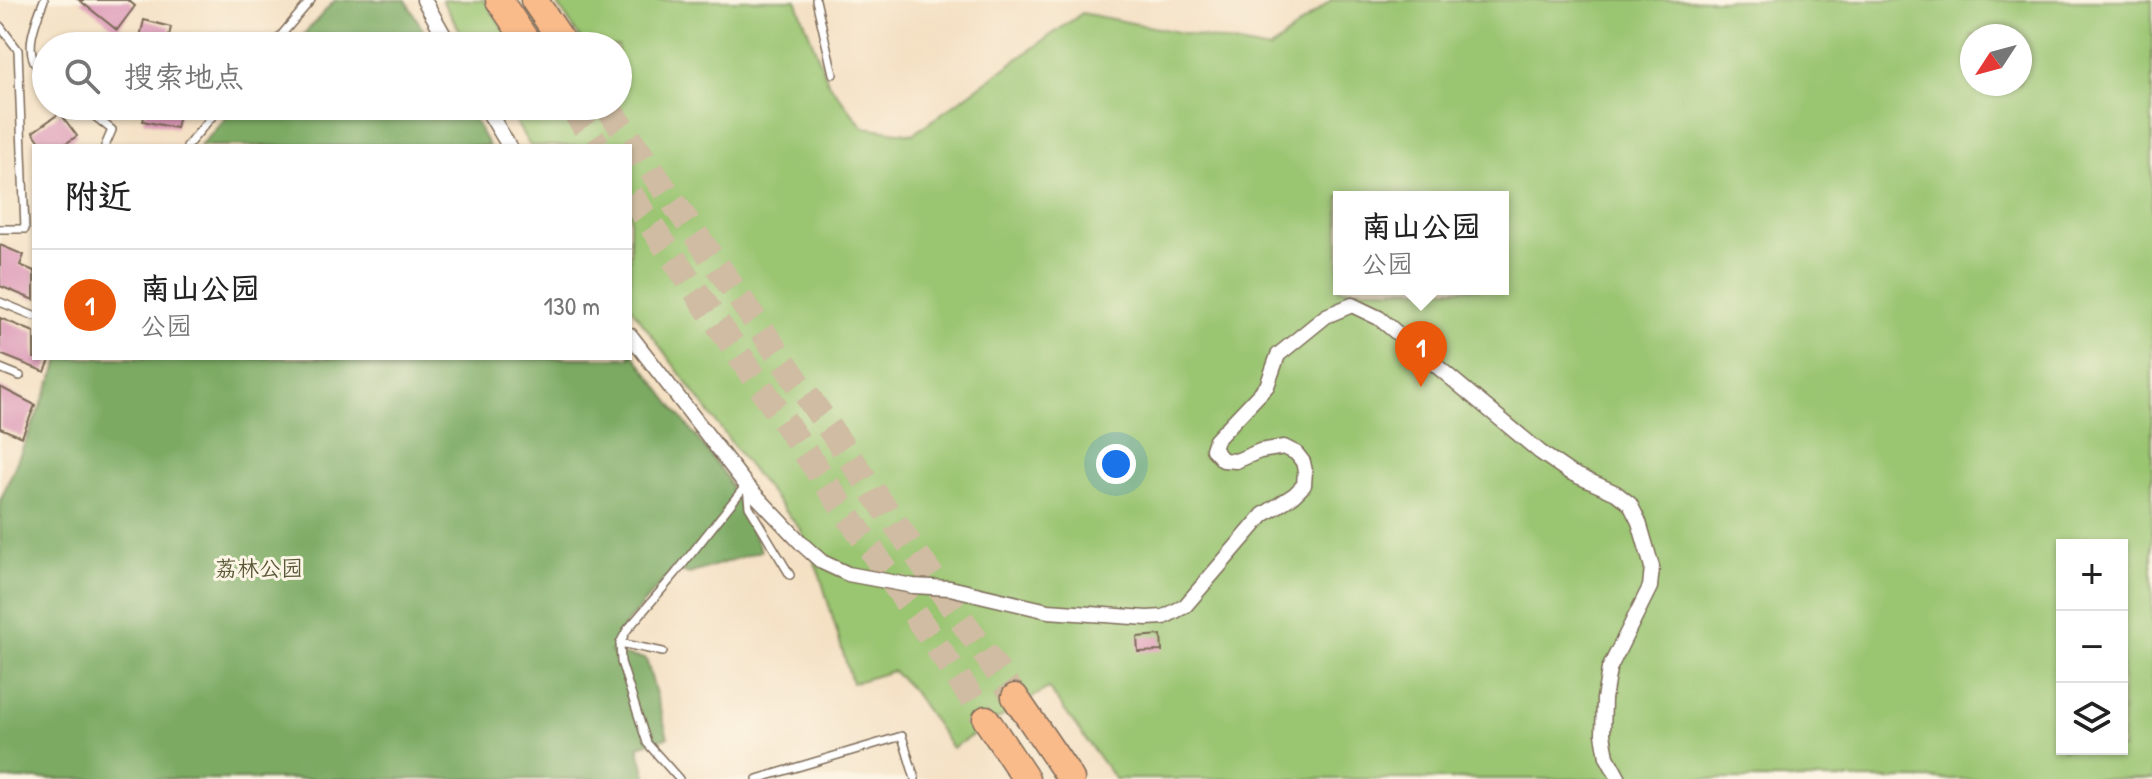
<!DOCTYPE html>
<html lang="zh">
<head>
<meta charset="utf-8">
<style>
  body { margin:0; font-family:"Patrick Hand","LXGW WenKai TC",sans-serif; background:#f6f6f6; color:#222 }
  .controls { position:absolute; right:24px; bottom:24px; display:grid; overflow:hidden; border-radius:0px; box-shadow:0 2px 6px #0004 }
  .controls button { width:72px; height:72px; display:grid; place-items:center; padding:0; border:0; border-bottom:2px solid #e0e0e0; background:#fff; color:#222; font:40px sans-serif }
  .compass { position:absolute; left:1960px; top:24px; width:72px; height:72px; border-radius:50%; background:#fff; box-shadow:0 2px 6px #0004; rotate:234deg }
  .you { position:absolute; left:1116px; top:464px; width:28px; height:28px; margin:-20px; border:6px solid #fff; border-radius:50%; background:#1a73e8; box-shadow:0 0 0 12px #1a73e833 }
  .badge { display:grid; place-items:center; width:52px; height:52px; border-radius:50%; background:#ea580c; color:#fff; font-size:26px; font-weight:700 }
  .pin { position:absolute; translate:-50% -66px; filter:drop-shadow(0 2px 4px #0008) }
  .pin::after { content:''; position:absolute; top:42px; width:28px; height:24px; background:inherit; clip-path:polygon(0 0,100% 0,50% 100%) }
  .popup { position:absolute; left:1333px; top:191px; width:176px; height:104px; box-sizing:border-box; display:grid; place-content:center; border-radius:0px; background:#fff; filter:drop-shadow(0 2px 6px #0005); font-size:26px; white-space:nowrap; color:#767676 }
  .popup b { font-size:30px; color:#222 }
  .popup::after { content:''; position:absolute; left:50%; top:100%; margin-left:-16px; border:16px solid transparent; border-top-color:#fff }
  .list { margin:0; padding:0; list-style:none }
  h2 { display:flex; justify-content:space-between; align-items:center; height:104px; margin:0; padding:0 32px; font-size:34px }
  h2 small { font-size:26px; font-weight:400; color:#767676 }
  .list li { display:grid; grid-template-columns:52px 1fr auto; gap:24px; align-items:center; box-sizing:border-box; height:112px; padding:0 32px; border-top:2px solid #e0e0e0 }
  .list b { display:block; font-size:30px; white-space:nowrap }
  .list p { margin:0; font-size:26px; white-space:nowrap; color:#767676 }
  .list em { font-size:26px; font-style:normal; color:#767676 }
  .icon { flex:none; width:44px; height:44px; fill:none; stroke:currentColor; stroke-width:2; stroke-linecap:round; stroke-linejoin:round }
  .map { position:relative; flex:none; width:2152px; height:779px; overflow:hidden }
  .search { position:absolute; background:#fff; box-shadow:0 2px 6px #0004; left:32px; top:32px; width:600px; height:88px; display:flex; align-items:center; gap:20px; box-sizing:border-box; padding:0 28px; border-radius:44px; color:#767676; font-size:30px }
  .panel { position:absolute; background:#fff; box-shadow:0 2px 6px #0004; left:32px; top:144px; width:600px; height:216px; border-radius:0px }
  .map>svg:first-child { display:block }
</style>
</head>
<body>
<div class="map">
<svg width="2152" height="779" viewBox="0 0 2152 779">
  <rect width="100%" height="100%" fill="#fcf5e5"/>
  <filter id="ink" filterUnits="userSpaceOnUse"><feTurbulence type="fractalNoise" baseFrequency=".0125" numOctaves="2"/><feDisplacementMap in="SourceGraphic" scale="16" xChannelSelector="R" yChannelSelector="G"/><feConvolveMatrix kernelMatrix="1 2 1 2 8 2 1 2 1" color-interpolation-filters="sRGB"/></filter>
  <filter id="wash" filterUnits="userSpaceOnUse"><feTurbulence type="fractalNoise" baseFrequency=".006" numOctaves="4" result="noise"/><feDisplacementMap in="SourceGraphic" scale="32" xChannelSelector="R" yChannelSelector="G"/><feGaussianBlur stdDeviation="1.8" result="paint"/><feColorMatrix in="noise" values="0 0 0 0 0 0 0 0 0 0 0 0 0 0 0 0 0 1.4 0 .05"/><feComposite in="paint" operator="in"/></filter>
  <g filter="url(#wash)">
    <rect width="100%" height="100%" fill="#f4e0c3"/>
    <g fill="#9ac571" stroke="#6a7848" stroke-width="2" fill-rule="evenodd">
      <polygon points="442,0 484,0 515,46 469,46"/>
      <path d="M555,0H796L828,82L863,127L913,134L1082,13L1269,50L1331,0H2152V779H1115L1048,688L952,748L912,690L893,671L852,683L820,575L801,530L750,468L630,306V146H530L506,106H618V46H568L580,38ZM1972,36H2020V84H1972ZM1339,197H1503V289H1339ZM2062,545H2122V749H2062Z"/>
    </g>
    <g fill="#7baa63" stroke="#5b6a40" stroke-width="2">
      <polygon points="335,0 406,0 432,46 293,46"/>
      <polygon points="237,106 466,106 489,146 200,146"/>
      <polygon points="630,350 725,475 761,551 689,574 674,568 623,627 611,653 646,659 668,737 638,746 647,779 0,779 0,501 61,358 630,358"/>
    </g>
    <g id="blocks">
      <g fill="#db94b5">
        <polygon points="79,0 128,0 135,6 117,30"/>
        <polygon points="144,20 171,27 167,46 138,46"/>
        <polygon points="147,106 181,106 176,128 143,121"/>
        <polygon points="60,113 77,136 62,146 43,146 33,132"/>
        <polygon points="0,245 24,255 20,265 34,271 34,300 0,286"/>
        <polygon points="0,318 34,332 34,358 51,358 45,372 0,354"/>
        <polygon points="0,387 35,405 22,437 0,428"/>
        <polygon points="1161,635 1162,651 1138,652 1137,637"/>
      </g>
    </g>
  </g>
  <g filter="url(#ink)">
    <use href="#blocks" fill-opacity="0" stroke="#7c6a58" stroke-width="2"/>
    <g fill="none" stroke-linecap="round" stroke-linejoin="round">
      <g stroke="#cfbca2" stroke-width="26" stroke-dasharray="26 13" stroke-linecap="butt">
        <polyline points="571,106 598,146"/>
        <polyline points="607,106 1015,697"/>
        <polyline points="630,194 986,719"/>
      </g>
      <g stroke="#7c6a58" stroke-width="10">
        <g id="lane">
          <path d="M44,0C34,26 20,56 46,77"/>
          <polyline points="816,0 833,74"/>
          <polyline points="0,26 18,50 25,229 0,229"/>
          <polyline points="272,46 311,0"/>
          <polyline points="82,106 112,130 105,146"/>
          <polyline points="187,146 221,106"/>
          <polyline points="0,302 34,316"/>
          <polyline points="0,368 20,376"/>
          <polyline points="747,488 749,507 790,575"/>
          <polyline points="620,643 663,652"/>
          <polyline points="679,779 647,743 621,662 620,643 627,630 676,573 746,485"/>
          <polyline points="757,779 902,736 915,779"/>
        </g>
      </g>
      <g stroke="#7c6a58" stroke-width="17">
        <g id="street">
          <polyline points="424,0 450,46"/>
          <polyline points="485,106 509,146"/>
          <polyline points="630,335 746,485 803,545 822,562 848,574 913,586 950,588 1048,611 1147,618 1164,617 1185,606 1263,515 1294,495 1304,485 1305,471 1303,462 1296,453 1284,447 1260,451 1236,461 1223,460 1213,449 1216,440 1267,386 1278,355 1326,316 1352,305 1379,318 1540,452 1569,472 1616,493 1630,504 1639,522 1652,567 1650,587 1609,669 1604,699 1603,734 1607,757 1619,779"/>
        </g>
      </g>
      <g stroke="#7c6a58" stroke-width="29">
        <g id="highway">
          <polyline points="499,0 530,46"/>
          <polyline points="534,0 562,41"/>
          <polyline points="1015,697 1071,779"/>
          <polyline points="986,719 1026,779"/>
        </g>
      </g>
      <use href="#lane" stroke="#fff" stroke-width="7"/>
      <use href="#street" stroke="#fff" stroke-width="14"/>
      <use href="#highway" stroke="#fabb8b" stroke-width="26"/>
    </g>
  </g>
  <g text-anchor="middle" dominant-baseline="central" stroke-width="6" stroke-linejoin="round" paint-order="stroke">
    <g font-size="22" fill="#585837" stroke="#fcf5e5">
      <text x="259" y="568">荔林公园</text>
    </g>
  </g>
</svg>
<div class="controls">
<button>+</button>
<button>−</button>
<button><svg class="icon" aria-label="layers" viewBox="0 0 24 24"><path d="M12 4l9 5-9 5-9-5zM3 14l9 5 9-5"/></svg></button>
</div>
<svg class="compass" viewBox="-18 -18 36 36"><path d="M0-13l5 13h-10z" fill="#e53935"/><path d="M0 13l5-13h-10z" fill="#767676"/></svg>
<div class="you"></div>
<div class="pin badge" style="left:1421px;top:387px">1</div>
<div class="popup"><b>南山公园</b>公园</div>
<div class="search"><svg class="icon" aria-label="search" viewBox="0 0 24 24"><circle cx="10" cy="10" r="6"/><path d="M15 15l6 6"/></svg>搜索地点</div>
<section class="panel">
<h2>附近<small></small></h2>
<ul class="list">
<li><span class="badge">1</span><div><b>南山公园</b><p>公园</p></div><em>130 m</em></li>
</ul>
</section>
</div>
</body>
</html>
